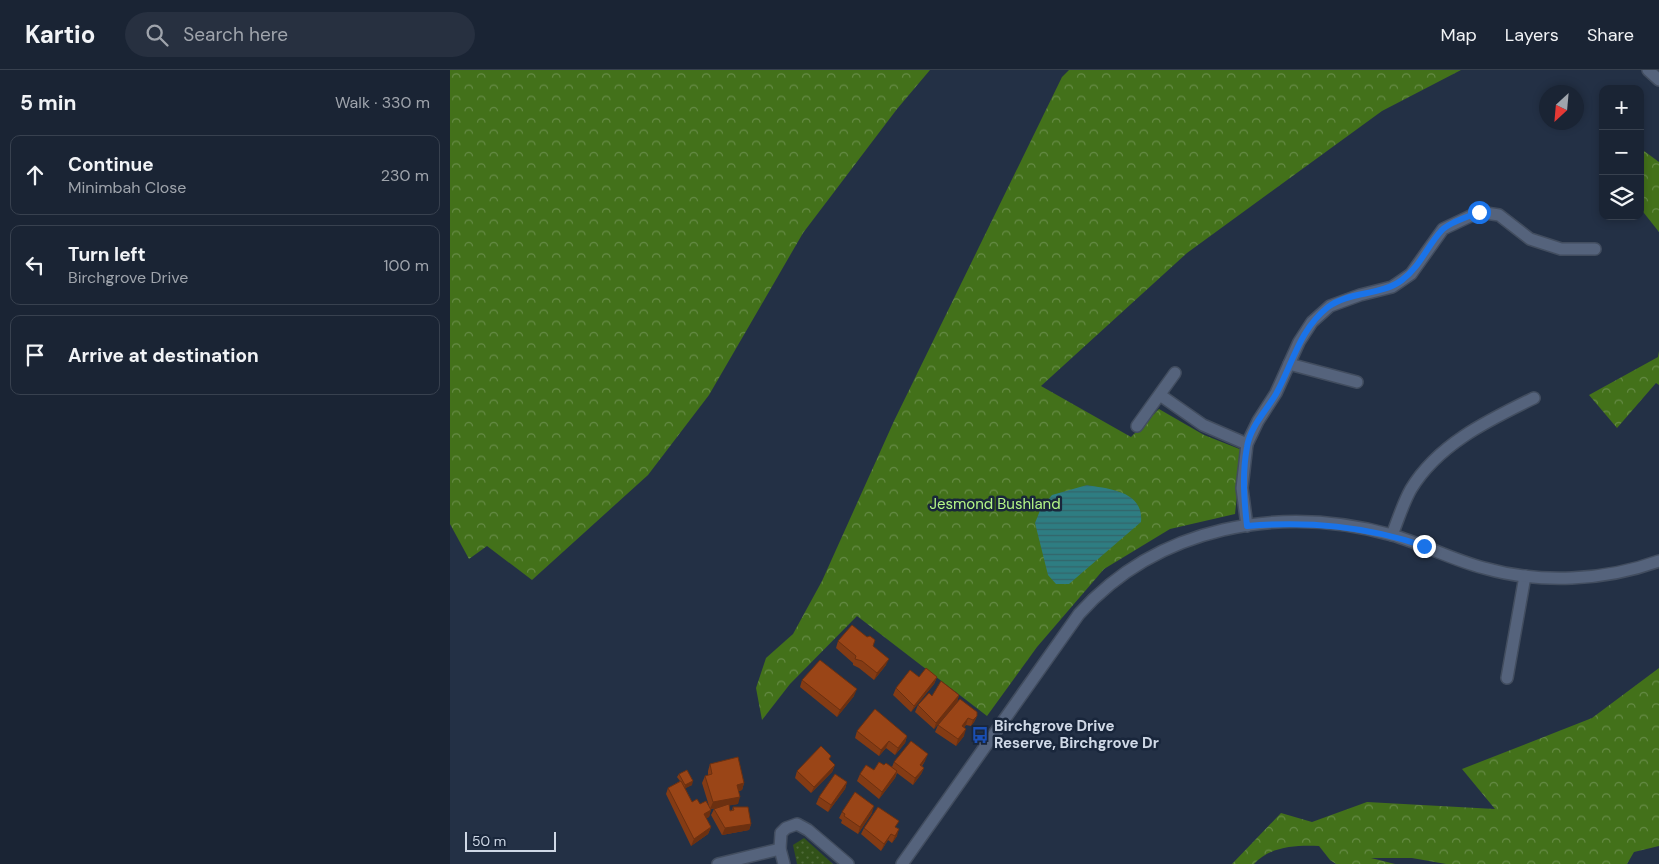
<!DOCTYPE html>
<html lang="en">
<head>
<meta charset="utf-8">
<style>
  body { margin:0; font-family:"DM Sans",sans-serif; background:#273040; color:#f1f3f6 }
  .controls { position:absolute; right:15px; top:15px; display:grid; overflow:hidden; border-radius:10px; box-shadow:0 2px 8px #0003 }
  .controls button { width:45px; height:45px; display:grid; place-items:center; padding:0; border:0; border-bottom:1px solid #38414f; background:#1a2434; color:#f1f3f6; font:25px sans-serif }
  .compass { position:absolute; left:1089px; top:15px; width:45px; height:45px; border-radius:50%; background:#1a2434; box-shadow:0 2px 8px #0003; rotate:206deg }
  .scale { position:absolute; left:15px; bottom:12px; width:91px; box-sizing:border-box; padding-left:5px; border:2px solid #cfd8e6; border-top:0; font-size:14px; line-height:18px; white-space:nowrap; color:#cfd8e6; -webkit-text-stroke:4px #19263b; paint-order:stroke }
  .stop { position:absolute; width:15px; height:15px; margin:-11px; border:4px solid #1a73e8; border-radius:50%; background:#fff }
  .stop.end { background:#1a73e8; border-color:#fff; box-shadow:0 1px 5px #0008 }
  .list { margin:0; padding:0; list-style:none }
  h2 { display:flex; justify-content:space-between; align-items:center; height:65px; margin:0; padding:0 20px; font-size:21px }
  h2 small { font-size:16px; font-weight:400; color:#9fa4ac }
  .list li { display:grid; grid-template-columns:32px 1fr auto; gap:15px; align-items:center; box-sizing:border-box; height:80px; margin:0 10px 10px; padding:0 10px; border:1px solid #38414f; border-radius:10px }
  .list b { display:block; font-size:19px; white-space:nowrap }
  .list p { margin:0; font-size:16px; white-space:nowrap; color:#9fa4ac }
  .list em { font-size:16px; font-style:normal; color:#9fa4ac }
  .icon { flex:none; width:28px; height:28px; fill:none; stroke:currentColor; stroke-width:2; stroke-linecap:round; stroke-linejoin:round }
  .map { position:relative; flex:none; width:1209px; height:794px; overflow:hidden }
  header { display:flex; align-items:center; gap:30px; box-sizing:border-box; height:70px; padding:0 25px; background:#1a2434; border-bottom:1px solid #38414f }
  header strong { font-size:24px }
  nav { display:flex; gap:28px; margin-inline-start:auto; font-size:18px }
  .search { width:350px; height:45px; background:#273040; display:flex; align-items:center; gap:12px; box-sizing:border-box; padding:0 18px; border-radius:28px; color:#9fa4ac; font-size:19px }
  main { display:flex }
  aside { flex:1; background:#1a2434 }
  .map>svg:first-child { display:block }
</style>
</head>
<body>
<header>
<strong>Kartio</strong>
<div class="search"><svg class="icon" aria-label="search" viewBox="0 0 24 24"><circle cx="10" cy="10" r="6"/><path d="M15 15l6 6"/></svg>Search here</div>
<nav><a>Map</a><a>Layers</a><a>Share</a></nav>
</header>
<main>
<aside>
<h2>5 min<small>Walk · 330 m</small></h2>
<ul class="list">
<li><svg class="icon" aria-label="ahead" viewBox="0 0 24 24"><path d="M12 20V5M6 11l6-6 6 6"/></svg><div><b>Continue</b><p>Minimbah Close</p></div><em>230 m</em></li>
<li><svg class="icon" aria-label="left" viewBox="0 0 24 24"><path d="M17 20v-9H6M10 6l-5 5 5 5"/></svg><div><b>Turn left</b><p>Birchgrove Drive</p></div><em>100 m</em></li>
<li><svg class="icon" aria-label="arrive" viewBox="0 0 24 24"><path d="M6 21V4h12l-3 4 3 4H6"/></svg><div><b>Arrive at destination</b></div></li>
</ul>
</aside>
<div class="map">
<svg width="1209" height="794" viewBox="0 0 1209 794">
  <defs>
    <pattern id="forest-crowns" width="20" height="18" patternUnits="userSpaceOnUse" patternTransform="scale(1.25)"><rect width="20" height="18" fill="#43711a"/><path d="M2 6a3 3 0 1 1 6 0M12 15a3 3 0 1 1 6 0" fill="none" stroke="#668b46"/></pattern>
    <pattern id="park-dots" width="8" height="8" patternUnits="userSpaceOnUse" patternTransform="scale(1.25)"><rect width="8" height="8" fill="#325219"/><path d="M2 2h.1M6 6h.1" fill="none" stroke="#4f6a3a" stroke-width="1.8" stroke-linecap="round"/></pattern>
    <pattern id="water-rules" width="6" height="5" patternUnits="userSpaceOnUse" patternTransform="scale(1.25)"><rect width="6" height="5" fill="#2e7d82"/><path d="M0 2.5h6" fill="none" stroke="#34656a"/></pattern>
  </defs>
  <rect width="100%" height="100%" fill="#233045"/>
  <g fill="url(#forest-crowns)">
    <polygon points="0,0 480,0 447,39 353,163 259,325 198,405 82,510 37,476 19,489 0,454"/>
    <polygon points="619,0 1011,0 932,41 737,183 591,316 681,367 709,339 754,365 792,380 785,444 720,459 654,499 587,577 537,646 407,546 340,614 312,650 306,618 316,588 343,564 372,511 444,351 612,7"/>
    <polygon points="1190,78 1209,92 1209,162 1190,138"/>
    <polygon points="1209,281 1209,315 1206,313 1167,358 1139,325 1208,287"/>
    <path d="M1209,598V776L1184,782L1177,794H996L962,788H921L945,794H886L880,790L869,776C847,775 820,776 804,794H782L831,743L862,752L917,732L1045,739L1012,699L1142,648Z"/>
  </g>
  <polygon fill="url(#park-dots)" points="354,768 383,794 347,794 343,775"/>
  <path fill="url(#water-rules)" d="M637,415C659,419 694,421 691,452L619,514H606L598,505L585,453L591,438L602,425Z"/>
  <g fill="none" stroke-linecap="round" stroke-linejoin="round">
    <g stroke="#424d5f" stroke-width="14">
      <g id="street">
        <polyline points="1198,0 1209,10"/>
        <polyline points="839,294 907,312"/>
        <polyline points="710,325 753,355 797,374"/>
        <polyline points="687,356 725,303"/>
        <polyline points="797,456 792,418 797,374 808,351 826,323 849,272 862,252 880,236 910,225 942,217 961,204 993,159 1029,142 1049,145 1080,169 1111,179 1145,179"/>
        <path d="M942,465C948,450 953,433 961,419C988,374 1039,350 1084,328"/>
        <polyline points="1057,608 1075,506"/>
        <polyline points="330,779 334,794"/>
        <polyline points="268,794 330,779 331,763 336,758 347,754 358,760 398,794"/>
        <path d="M452,794L629,544C708,456 830,434 942,465C973,474 1002,490 1034,498C1090,514 1154,511 1209,491"/>
      </g>
    </g>
    <use href="#street" stroke="#55637c" stroke-width="11"/>
  </g>
  <g fill="#843b14">
    <polygon points="388,571 423,576 436,595 424,610 409,598 403,595 403,593 386,578"/>
    <polygon points="469,607 487,607 484,614 461,642 443,625 446,618"/>
    <polygon points="352,610 404,626 387,647 350,617"/>
    <polygon points="509,625 507,632 484,659 465,642 468,635 482,626"/>
    <polygon points="527,646 524,652 521,656 516,655 514,657 514,666 506,676 485,662 488,655"/>
    <polygon points="407,661 457,666 455,673 445,685 436,678 429,686 405,668"/>
    <polygon points="380,690 385,695 382,702 361,723 345,708 347,701"/>
    <polygon points="475,691 472,696 474,698 471,704 463,715 447,703 445,708 429,729 407,711 410,704 424,700 434,695 442,697 444,692"/>
    <polygon points="260,694 294,713 292,720 289,721 288,734 279,735 280,741 282,740 283,737 301,754 299,760 272,765 261,745 264,739 267,738 261,739 259,747 256,748 261,757 258,764 241,776 216,724 218,718 230,711 227,707 229,704 242,715 235,718 242,732 259,736 252,713 255,706 258,705 258,701"/>
    <polygon points="397,712 395,719 378,742 366,734 369,727"/>
    <polygon points="392,742 422,743 408,764 391,753 392,750 389,748"/>
    <polygon points="414,758 447,758 447,766 442,773 438,770 431,781 411,764"/>
  </g>
  <g fill="#6c3010">
    <polygon points="439,589 436,595 424,610 427,603"/>
    <polygon points="487,607 484,614 461,642 464,636"/>
    <polygon points="407,619 404,626 387,647 390,640"/>
    <polygon points="509,625 507,632 484,659 486,653"/>
    <polygon points="527,646 524,652 521,656 523,650"/>
    <polygon points="518,648 516,655 510,663 512,656"/>
    <polygon points="516,659 514,666 506,676 508,669"/>
    <polygon points="457,666 455,673 445,685 448,678"/>
    <polygon points="439,671 436,678 429,686 431,680"/>
    <polygon points="478,684 475,691 467,701 470,695"/>
    <polygon points="385,695 382,702 361,723 364,717"/>
    <polygon points="474,698 471,704 463,715 465,708"/>
    <polygon points="447,701 445,708 429,729 432,722"/>
    <polygon points="243,711 242,715 234,719 235,715"/>
    <polygon points="397,712 395,719 378,742 381,735"/>
    <polygon points="294,713 292,720 285,722 287,715"/>
    <polygon points="290,727 288,734 260,739 263,732"/>
    <polygon points="424,736 422,743 408,764 410,757"/>
    <polygon points="261,740 259,747 252,750 254,744"/>
    <polygon points="301,754 299,760 272,765 275,758"/>
    <polygon points="261,757 258,764 241,776 244,769"/>
    <polygon points="449,759 447,766 442,773 445,766"/>
    <polygon points="441,764 438,770 431,781 434,774"/>
  </g>
  <g fill="#9a4517" stroke="#6c3010">
    <polygon points="402,555 417,567 420,566 425,570 423,576 439,589 427,603 412,591 405,589 406,586 388,571"/>
    <polygon points="370,590 407,619 390,640 352,610"/>
    <polygon points="476,598 487,607 464,636 446,618 460,600 469,607"/>
    <polygon points="491,611 509,625 486,653 468,635 479,623 482,626"/>
    <polygon points="510,629 527,642 527,646 523,650 518,648 512,656 516,659 508,669 488,655"/>
    <polygon points="425,639 457,666 448,678 439,671 431,680 407,661"/>
    <polygon points="461,671 478,684 470,695 474,698 465,708 444,692"/>
    <polygon points="371,676 381,686 379,689 385,695 364,717 347,701"/>
    <polygon points="288,687 294,713 287,715 290,727 263,732 255,706 262,704 260,694"/>
    <polygon points="429,692 434,695 436,693 447,701 432,722 410,704 416,695 424,700"/>
    <polygon points="237,700 243,711 235,715 229,704"/>
    <polygon points="385,704 397,712 381,735 369,727"/>
    <polygon points="231,711 242,732 247,729 250,734 256,731 261,740 254,744 261,757 244,769 218,718"/>
    <polygon points="405,722 424,736 410,757 394,746 395,744 392,742"/>
    <polygon points="279,734 280,741 284,740 283,737 298,737 301,754 275,758 264,739"/>
    <polygon points="428,737 449,751 445,757 449,759 445,766 441,764 434,774 414,758"/>
  </g>
  <g fill="none" stroke-linecap="round" stroke-linejoin="round">
    <path stroke="#1a73e8" stroke-width="6" d="M974,476C915,456 859,451 797,456C794,429 792,404 797,377C800,357 816,341 826,324C843,293 849,260 878,237C899,221 931,226 952,210C970,197 977,176 992,160C1000,152 1018,147 1029,142"/>
  </g>
  <defs>
    <g id="bus-bare" transform="scale(1.35)"><path d="M-5-6H5V4H4V6H2V4H-2V6H-4V4H-5ZM-3.5-4V0h7V-4ZM-3.5 1.2v1.5H-2V1.2ZM2 1.2v1.5H3.5V1.2Z" fill="#1a4fb4" stroke="#19263b" stroke-width="2.5" paint-order="stroke"/></g>
  </defs>
  <g fill-rule="evenodd">
    <use href="#bus-bare" x="530" y="665"/>
  </g>
  <g text-anchor="middle" dominant-baseline="central" stroke-width="5" stroke-linejoin="round" paint-order="stroke">
    <g font-size="15" fill="#b4f687" stroke="#19263b">
      <text x="545" y="434">Jesmond Bushland</text>
    </g>
    <g font-size="15" font-weight="bold" fill="#cfd8e6" stroke="#19263b" text-anchor="start">
      <text x="544" y="656">Birchgrove Drive<tspan x="544" dy="17">Reserve, Birchgrove Dr</tspan></text>
    </g>
  </g>
</svg>
<div class="controls">
<button>+</button>
<button>−</button>
<button><svg class="icon" aria-label="layers" viewBox="0 0 24 24"><path d="M12 4l9 5-9 5-9-5zM3 14l9 5 9-5"/></svg></button>
</div>
<svg class="compass" viewBox="-18 -18 36 36"><path d="M0-13l5 13h-10z" fill="#e53935"/><path d="M0 13l5-13h-10z" fill="#9fa4ac"/></svg>
<div class="scale">50 m</div>
<div class="stop" style="left:1029px;top:142px"></div>
<div class="stop end" style="left:974px;top:476px"></div>
</div>
</main>
</body>
</html>
